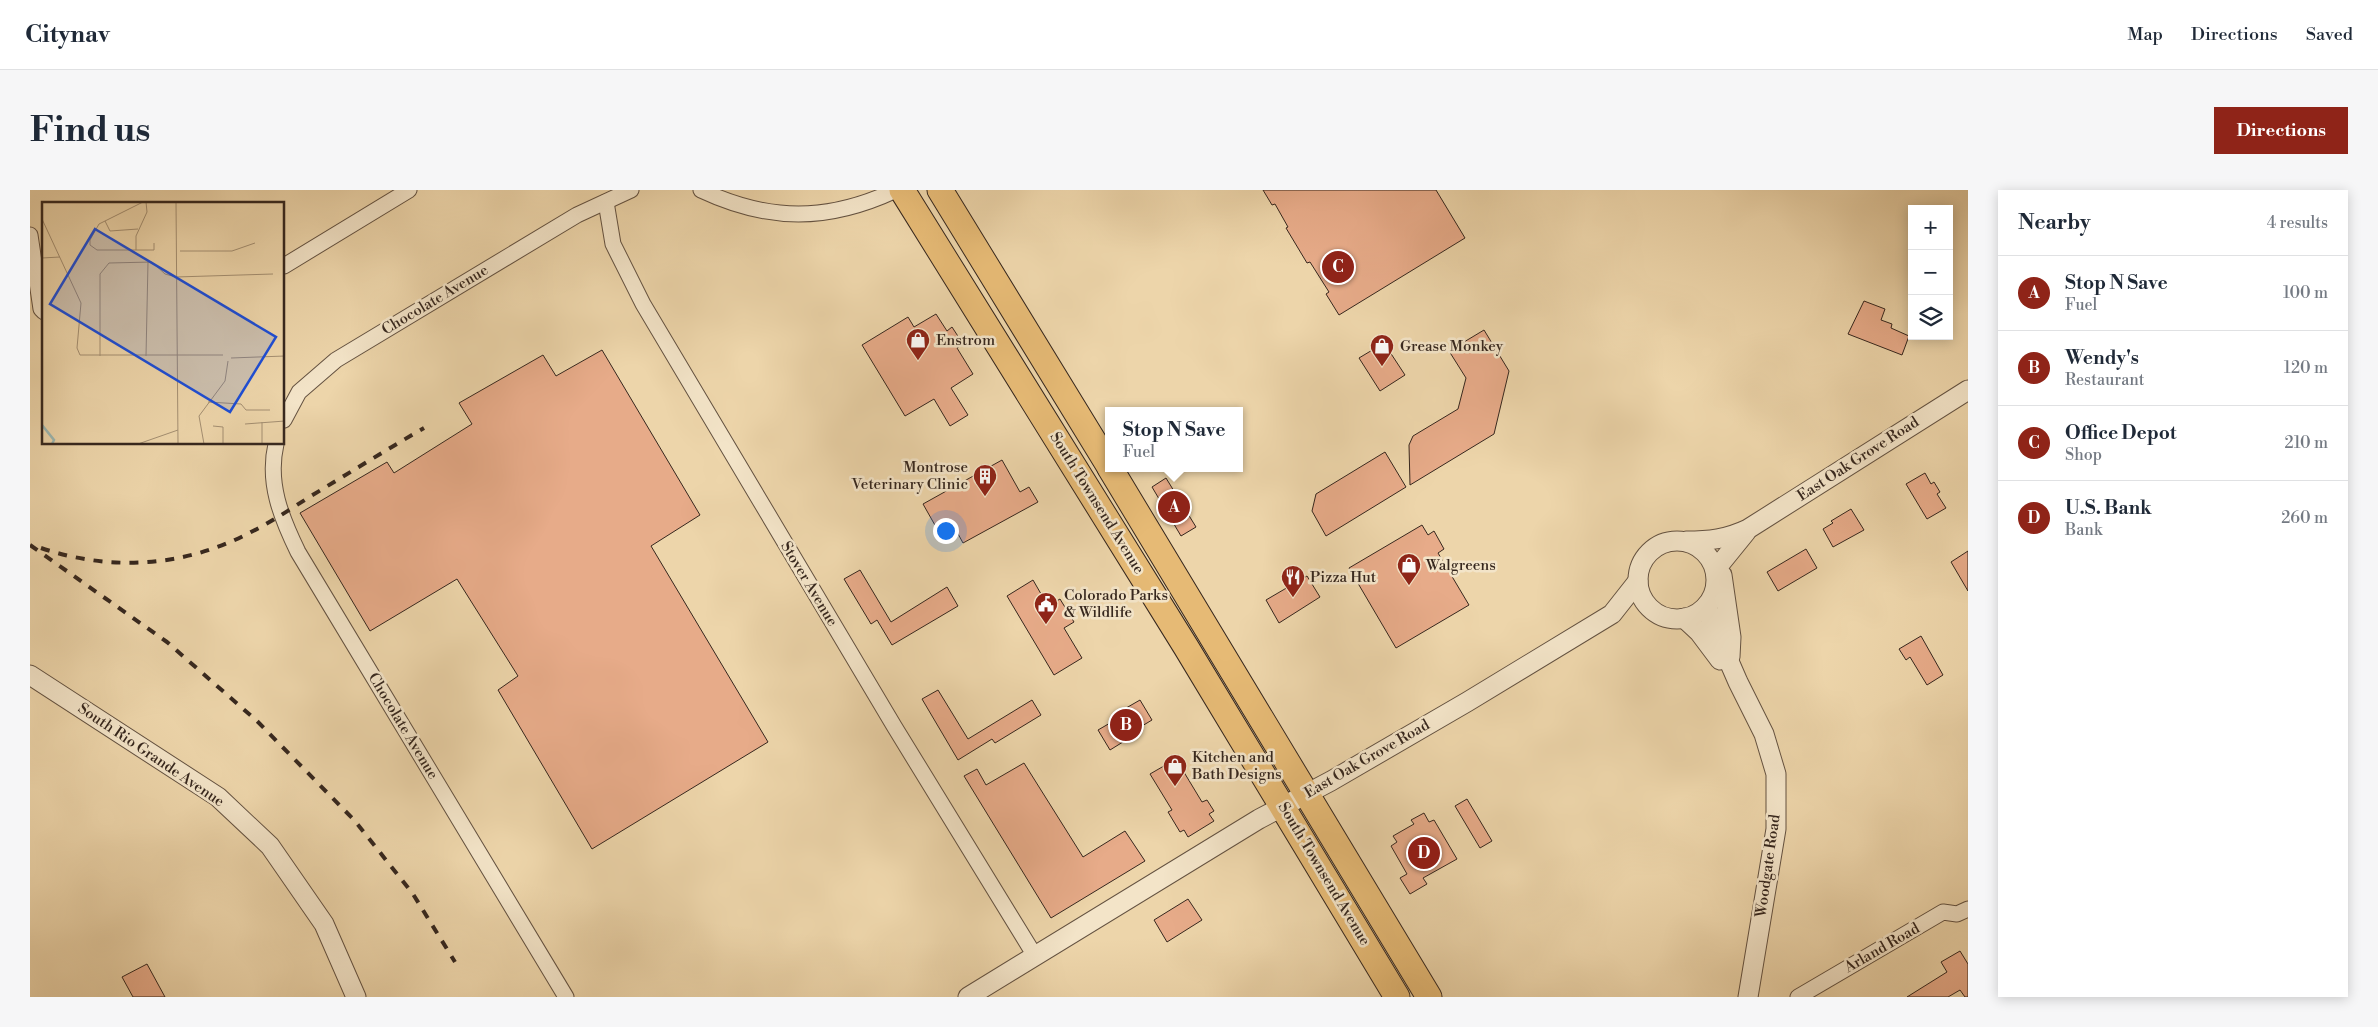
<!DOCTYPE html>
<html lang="en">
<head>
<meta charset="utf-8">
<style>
  body { margin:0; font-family:"Libre Bodoni",serif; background:#f6f6f7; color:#1f2937 }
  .controls { position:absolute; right:15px; top:15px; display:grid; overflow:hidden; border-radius:0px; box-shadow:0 2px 12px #0003 }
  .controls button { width:45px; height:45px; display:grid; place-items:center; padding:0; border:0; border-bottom:1px solid #e0e1e3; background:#fff; color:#1f2937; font:25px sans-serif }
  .you { position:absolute; left:915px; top:340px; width:18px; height:18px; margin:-12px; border:4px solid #fff; border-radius:50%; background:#1a73e8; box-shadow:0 0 0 8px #1a73e833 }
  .badge { display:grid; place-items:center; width:32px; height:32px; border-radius:50%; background:#8f2418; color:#fff; font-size:16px; font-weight:700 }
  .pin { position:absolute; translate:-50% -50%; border:2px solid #fff; box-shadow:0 1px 5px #0006 }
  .popup { position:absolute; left:1075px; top:217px; width:138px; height:65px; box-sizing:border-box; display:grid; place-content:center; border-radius:0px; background:#fff; filter:drop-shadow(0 1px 4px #0005); font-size:16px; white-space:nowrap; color:#747a83 }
  .popup b { font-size:19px; color:#1f2937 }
  .popup::after { content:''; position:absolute; left:50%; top:100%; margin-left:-10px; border:10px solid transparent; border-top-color:#fff }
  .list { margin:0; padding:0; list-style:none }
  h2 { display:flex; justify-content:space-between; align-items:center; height:65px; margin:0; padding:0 20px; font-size:21px }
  h2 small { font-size:16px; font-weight:400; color:#747a83 }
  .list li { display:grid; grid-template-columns:32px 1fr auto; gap:15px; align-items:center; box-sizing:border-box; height:75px; padding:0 20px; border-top:1px solid #e0e1e3 }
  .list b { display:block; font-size:19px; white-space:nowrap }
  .list p { margin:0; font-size:16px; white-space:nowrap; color:#747a83 }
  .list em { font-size:16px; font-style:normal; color:#747a83 }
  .icon { flex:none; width:28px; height:28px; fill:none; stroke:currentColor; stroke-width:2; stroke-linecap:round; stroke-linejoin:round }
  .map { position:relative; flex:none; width:1938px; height:807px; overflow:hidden; border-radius:0px }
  header { display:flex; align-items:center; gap:30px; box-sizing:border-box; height:70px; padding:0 25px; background:#fff; border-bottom:1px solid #e0e1e3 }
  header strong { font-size:24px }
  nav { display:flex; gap:28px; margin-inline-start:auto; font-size:18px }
  .intro { display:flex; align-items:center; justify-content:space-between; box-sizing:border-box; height:120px; padding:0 30px }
  h1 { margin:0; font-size:35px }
  .button { padding:12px 22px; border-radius:0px; background:#8f2418; color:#fff; font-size:18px; font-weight:700 }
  main { display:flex; gap:30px; padding:0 30px }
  aside { flex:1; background:#fff; border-radius:0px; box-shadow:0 2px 12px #0003 }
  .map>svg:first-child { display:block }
</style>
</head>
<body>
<header>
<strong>Citynav</strong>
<nav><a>Map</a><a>Directions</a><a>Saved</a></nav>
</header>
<div class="intro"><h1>Find us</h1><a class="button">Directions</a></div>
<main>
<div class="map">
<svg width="1938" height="807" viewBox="0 0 1938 807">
  <rect width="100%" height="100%" fill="#edd5aa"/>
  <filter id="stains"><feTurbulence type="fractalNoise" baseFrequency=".004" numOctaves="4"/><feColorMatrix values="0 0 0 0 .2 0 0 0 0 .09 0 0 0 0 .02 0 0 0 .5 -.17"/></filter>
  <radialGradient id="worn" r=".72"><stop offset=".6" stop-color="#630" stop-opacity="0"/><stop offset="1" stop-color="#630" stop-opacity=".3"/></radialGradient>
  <g fill="#e7ab89" stroke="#36271e">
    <polygon points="1233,0 1406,0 1435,48 1309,125 1296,104 1299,102 1280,72 1277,73 1256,38 1258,37 1245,14 1242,15"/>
    <polygon points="1834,111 1855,119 1851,130 1862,134 1861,138 1879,146 1872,165 1818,144"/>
    <polygon points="906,124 917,141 922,137 933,154 927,158 943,184 921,198 938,225 920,236 904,209 875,226 832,155 878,127 884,137"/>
    <polygon points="1454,140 1479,181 1464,244 1380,295 1379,255 1383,246 1428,219 1436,188 1419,161"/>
    <polygon points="1354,153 1375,185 1350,201 1329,168"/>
    <polygon points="572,160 670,325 621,356 738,552 562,659 468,500 488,486 427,389 340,441 270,323 357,272 364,283 442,234 429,213 513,165 526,186"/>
    <polygon points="1355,262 1376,297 1296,346 1282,321 1286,304"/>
    <polygon points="972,270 990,302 999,297 1008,312 933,353 920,329 906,337 893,314"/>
    <polygon points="1895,283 1901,294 1904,292 1910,302 1907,304 1916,318 1897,329 1876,294"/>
    <polygon points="1136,288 1166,337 1151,346 1122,297"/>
    <polygon points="1821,319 1834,340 1803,357 1793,339 1803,333 1801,331"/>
    <polygon points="1392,335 1398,345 1404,341 1414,359 1408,363 1439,415 1366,458 1319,378"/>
    <polygon points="1776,359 1787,378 1748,401 1737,382"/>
    <polygon points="1938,361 1938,401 1921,372"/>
    <polygon points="830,380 861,432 917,397 928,416 862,455 847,430 841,434 814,389"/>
    <polygon points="1277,386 1290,407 1249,433 1236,410"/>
    <polygon points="1003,390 1018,416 1030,409 1044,432 1034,438 1052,468 1024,485 977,406"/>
    <polygon points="1891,446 1913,485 1897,495 1880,467 1876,470 1869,459"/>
    <polygon points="908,500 938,549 1002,510 1011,525 965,553 962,549 928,570 892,509"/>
    <polygon points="1110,510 1122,530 1107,539 1109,542 1080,560 1068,540 1087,529 1084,525"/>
    <polygon points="1146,569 1172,612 1177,610 1184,621 1179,624 1184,631 1158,647 1154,640 1150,642 1138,622 1142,620 1120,584"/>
    <polygon points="994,573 1053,667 1095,641 1115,671 1021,728 934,586 947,579 956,595"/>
    <polygon points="1437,609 1462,651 1450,658 1425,616"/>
    <polygon points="1394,623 1399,632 1404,630 1427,669 1393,688 1397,694 1380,704 1370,688 1377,684 1361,656 1367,652 1363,646 1384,634 1381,630"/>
    <polygon points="1158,709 1172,730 1137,752 1124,730"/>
    <polygon points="1930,761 1938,774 1938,807 1935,807 1930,800 1918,807 1877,807 1917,782 1911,772"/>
    <polygon points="117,774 135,807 103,807 92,787"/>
  </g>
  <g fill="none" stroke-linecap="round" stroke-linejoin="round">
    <g stroke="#645241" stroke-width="17">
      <g id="minor">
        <path d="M671,0C739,32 798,32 866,0"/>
        <polyline points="576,12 583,54 613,114 864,536 1005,766"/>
        <polyline points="0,45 11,119 14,122"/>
        <polyline points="254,76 379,0"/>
        <polyline points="254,230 269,202 306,170 547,25 601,0"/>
        <path d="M246,254C237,293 251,327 268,362L536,807"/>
        <polyline points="1768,807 1913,722 1927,724 1938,719"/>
      </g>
    </g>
    <g stroke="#645241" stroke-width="21">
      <g id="tertiary">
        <path d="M1656,351C1679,351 1697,349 1718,339L1938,200"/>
        <circle cx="1647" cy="390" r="39"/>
        <polyline points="1686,379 1716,342"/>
        <polyline points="1692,385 1701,447 1700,467"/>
        <polyline points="1677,415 1681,430 1708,492 1734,544 1746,584 1746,639 1718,807"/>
        <polyline points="1654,428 1669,442 1690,470"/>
        <polyline points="0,485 188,607 240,656 294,734 326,807"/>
        <polyline points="938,807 1229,629 1301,591 1437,512 1582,424 1608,391"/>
      </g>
    </g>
    <g stroke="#36271e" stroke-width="27">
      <g id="trunk">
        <polyline points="872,0 1156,457 1367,807"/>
        <polyline points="910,0 1079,276"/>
        <polyline points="1080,278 1399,807"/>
      </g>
    </g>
    <use href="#minor" stroke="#f3e4c8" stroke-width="15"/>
    <use href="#tertiary" stroke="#f3e4c8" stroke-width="19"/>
    <use href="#trunk" stroke="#e6ba75" stroke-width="25"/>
    <g stroke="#36271e" stroke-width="4" stroke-dasharray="9 9" stroke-linecap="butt">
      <polyline points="0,355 137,452 227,531 325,631 383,704 425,772"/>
      <path d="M11,358C82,382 156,377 223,341C243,331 262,318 281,306C319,283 356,260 394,238"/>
    </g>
  </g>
  <defs>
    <g id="shop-pin" transform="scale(1.25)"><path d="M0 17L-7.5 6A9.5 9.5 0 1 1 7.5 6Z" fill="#8f2418" stroke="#f3e4c8"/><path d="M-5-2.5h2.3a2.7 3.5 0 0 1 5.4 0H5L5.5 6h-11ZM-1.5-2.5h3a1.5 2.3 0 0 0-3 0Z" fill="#fff"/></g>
    <g id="building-pin" transform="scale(1.25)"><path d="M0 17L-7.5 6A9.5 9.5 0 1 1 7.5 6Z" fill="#8f2418" stroke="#f3e4c8"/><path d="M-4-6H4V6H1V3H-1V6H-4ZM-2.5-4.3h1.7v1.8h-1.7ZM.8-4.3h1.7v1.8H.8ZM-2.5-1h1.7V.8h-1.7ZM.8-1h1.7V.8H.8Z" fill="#fff"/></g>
    <g id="restaurant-pin" transform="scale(1.25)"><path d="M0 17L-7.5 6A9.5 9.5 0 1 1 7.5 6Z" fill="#8f2418" stroke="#f3e4c8"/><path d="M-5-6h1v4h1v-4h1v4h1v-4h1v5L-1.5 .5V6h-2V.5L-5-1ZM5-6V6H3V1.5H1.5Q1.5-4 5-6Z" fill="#fff"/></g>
    <g id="civic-pin" transform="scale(1.25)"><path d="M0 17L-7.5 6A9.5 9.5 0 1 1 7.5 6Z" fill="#8f2418" stroke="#f3e4c8"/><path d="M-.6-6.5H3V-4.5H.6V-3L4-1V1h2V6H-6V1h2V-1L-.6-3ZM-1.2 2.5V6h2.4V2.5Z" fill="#fff"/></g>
  </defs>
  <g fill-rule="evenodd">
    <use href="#shop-pin" x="888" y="150"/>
    <use href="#shop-pin" x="1352" y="156"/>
    <use href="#building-pin" x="955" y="286"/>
    <use href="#shop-pin" x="1379" y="375"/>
    <use href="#restaurant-pin" x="1263" y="387"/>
    <use href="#civic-pin" x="1016" y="414"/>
    <use href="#shop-pin" x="1145" y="576"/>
  </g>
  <g text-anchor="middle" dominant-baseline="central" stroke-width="5" stroke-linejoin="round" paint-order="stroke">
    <g font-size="15" fill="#36271e" stroke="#f3e4c8">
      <text transform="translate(405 110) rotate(-31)">Chocolate Avenue</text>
      <text transform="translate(1828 269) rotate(-33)">East Oak Grove Road</text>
      <text transform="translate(1067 313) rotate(58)">South Townsend Avenue</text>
      <text transform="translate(779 394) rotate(59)">Stover Avenue</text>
      <text transform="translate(373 536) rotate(59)">Chocolate Avenue</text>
      <text transform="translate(121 565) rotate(34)">South Rio Grande Avenue</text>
      <text transform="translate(1337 569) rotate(-30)">East Oak Grove Road</text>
      <text transform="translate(1738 676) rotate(-82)">Woodgate Road</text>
      <text transform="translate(1294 684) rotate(59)">South Townsend Avenue</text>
      <text transform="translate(1852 758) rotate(-30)">Arland Road</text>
    </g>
    <g font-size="15" fill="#36271e" stroke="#f3e4c8" text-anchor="start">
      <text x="906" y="150">Enstrom</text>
      <text x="1370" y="156">Grease Monkey</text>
      <text x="938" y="277" text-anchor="end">Montrose<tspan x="938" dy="17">Veterinary Clinic</tspan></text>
      <text x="1396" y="375">Walgreens</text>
      <text x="1280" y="387">Pizza Hut</text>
      <text x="1034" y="405">Colorado Parks<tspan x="1034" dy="17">&amp; Wildlife</tspan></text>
      <text x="1162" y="567">Kitchen and<tspan x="1162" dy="17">Bath Designs</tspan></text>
    </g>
  </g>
  <g transform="translate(12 12)">
    <rect width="242" height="242" fill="#edd5aa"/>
    <path fill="none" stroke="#9bb7b2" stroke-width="2.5" d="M0,223L12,238L10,242"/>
    <path fill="none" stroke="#a48f72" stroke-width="1" d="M101,0L57,22L48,38V43L55,48H112V41M134,0L136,242M0,17L39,101L35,146L38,153H181M63,19L68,29L96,27M94,48V34L105,10L104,0M138,49H190L213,41M0,56L18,55M58,154V72L67,61L110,60L123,72L134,75L231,72M104,154L106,60M189,156L243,154M166,200L199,202L204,208H228M220,220V242M203,222L243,219M171,224L181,225V242M96,242L136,228M162,242L157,214L183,179L186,159M225,242H242"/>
    <path fill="#1d4ed8" fill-opacity="0.15" stroke="#1d4ed8" stroke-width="2.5" d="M53,27L234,135L188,210L8,102Z"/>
    <rect width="242" height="242" fill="none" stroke="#36271e" stroke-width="2.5"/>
  </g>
  <rect width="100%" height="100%" filter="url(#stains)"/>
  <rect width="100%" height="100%" fill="url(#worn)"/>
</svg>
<div class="controls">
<button>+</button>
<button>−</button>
<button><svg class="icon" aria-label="layers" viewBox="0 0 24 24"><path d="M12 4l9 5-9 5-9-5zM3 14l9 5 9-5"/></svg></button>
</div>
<div class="you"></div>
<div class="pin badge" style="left:1144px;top:317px">A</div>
<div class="popup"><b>Stop N Save</b>Fuel</div>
<div class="pin badge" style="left:1096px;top:535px">B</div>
<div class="pin badge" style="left:1308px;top:77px">C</div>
<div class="pin badge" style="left:1394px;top:663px">D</div>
</div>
<aside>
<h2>Nearby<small>4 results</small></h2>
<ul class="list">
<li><span class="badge">A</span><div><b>Stop N Save</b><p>Fuel</p></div><em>100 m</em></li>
<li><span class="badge">B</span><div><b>Wendy's</b><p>Restaurant</p></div><em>120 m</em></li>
<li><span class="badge">C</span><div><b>Office Depot</b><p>Shop</p></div><em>210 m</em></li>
<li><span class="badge">D</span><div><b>U.S. Bank</b><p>Bank</p></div><em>260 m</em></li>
</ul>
</aside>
</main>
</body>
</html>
